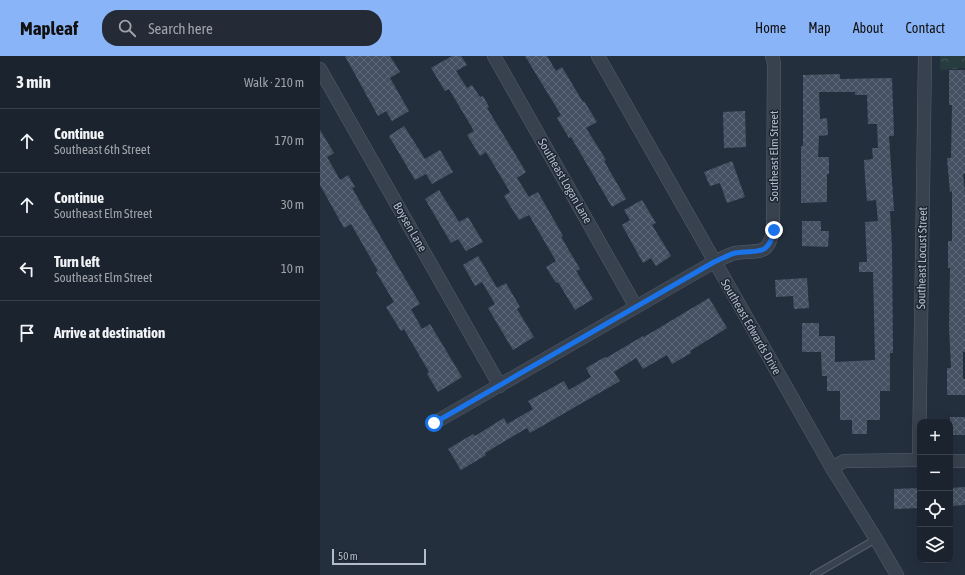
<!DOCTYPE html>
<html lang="en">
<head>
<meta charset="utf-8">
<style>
  body { margin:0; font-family:"Asap Condensed",sans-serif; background:#242b36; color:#f1f3f6 }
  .controls { position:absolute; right:12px; bottom:12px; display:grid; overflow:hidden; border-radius:8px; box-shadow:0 4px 16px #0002 }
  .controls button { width:36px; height:36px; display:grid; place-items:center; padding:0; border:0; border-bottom:1px solid #39404a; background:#1b232e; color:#f1f3f6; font:20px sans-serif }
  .scale { position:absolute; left:12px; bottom:10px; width:94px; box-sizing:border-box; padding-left:4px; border:2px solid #b4bcc9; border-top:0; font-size:11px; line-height:14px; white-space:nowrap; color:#b4bcc9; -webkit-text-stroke:3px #1d2633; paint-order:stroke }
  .stop { position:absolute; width:12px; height:12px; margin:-9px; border:3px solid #1a73e8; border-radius:50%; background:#fff }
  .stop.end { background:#1a73e8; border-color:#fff; box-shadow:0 1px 4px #0008 }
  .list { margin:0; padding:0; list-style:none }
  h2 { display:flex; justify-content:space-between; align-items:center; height:52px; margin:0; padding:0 16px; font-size:17px }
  h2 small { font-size:13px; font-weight:400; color:#a0a4aa }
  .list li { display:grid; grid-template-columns:26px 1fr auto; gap:12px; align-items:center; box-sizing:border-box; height:64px; padding:0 16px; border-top:1px solid #39404a }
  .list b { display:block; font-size:15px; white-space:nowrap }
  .list p { margin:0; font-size:13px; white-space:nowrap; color:#a0a4aa }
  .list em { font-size:13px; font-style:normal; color:#a0a4aa }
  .icon { flex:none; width:22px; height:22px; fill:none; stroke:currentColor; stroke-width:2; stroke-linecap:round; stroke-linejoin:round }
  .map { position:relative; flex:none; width:645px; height:519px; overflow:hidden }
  header { display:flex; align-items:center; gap:24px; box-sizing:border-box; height:56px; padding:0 20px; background:#8ab4f8; color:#111 }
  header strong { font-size:19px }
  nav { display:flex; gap:22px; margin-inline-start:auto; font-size:14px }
  .search { width:280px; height:36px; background:#242b36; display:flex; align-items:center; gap:10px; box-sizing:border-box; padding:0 14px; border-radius:16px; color:#a0a4aa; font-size:15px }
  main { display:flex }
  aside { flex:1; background:#1b232e }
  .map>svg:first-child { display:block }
</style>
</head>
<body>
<header>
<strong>Mapleaf</strong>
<div class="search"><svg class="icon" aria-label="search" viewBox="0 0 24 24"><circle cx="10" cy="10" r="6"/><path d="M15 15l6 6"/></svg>Search here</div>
<nav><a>Home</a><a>Map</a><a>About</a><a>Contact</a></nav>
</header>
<main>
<aside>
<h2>3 min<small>Walk · 210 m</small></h2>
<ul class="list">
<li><svg class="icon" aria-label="ahead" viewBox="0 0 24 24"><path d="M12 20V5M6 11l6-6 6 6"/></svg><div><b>Continue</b><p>Southeast 6th Street</p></div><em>170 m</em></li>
<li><svg class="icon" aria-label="ahead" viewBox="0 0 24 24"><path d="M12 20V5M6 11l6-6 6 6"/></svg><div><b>Continue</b><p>Southeast Elm Street</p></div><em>30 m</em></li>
<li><svg class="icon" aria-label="left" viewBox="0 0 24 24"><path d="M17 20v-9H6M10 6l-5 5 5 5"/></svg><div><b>Turn left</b><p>Southeast Elm Street</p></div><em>10 m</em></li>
<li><svg class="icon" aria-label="arrive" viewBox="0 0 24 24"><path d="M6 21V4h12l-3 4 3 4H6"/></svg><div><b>Arrive at destination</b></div></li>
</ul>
</aside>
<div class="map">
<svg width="645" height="519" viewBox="0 0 645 519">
  <defs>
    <pattern id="park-crowns" width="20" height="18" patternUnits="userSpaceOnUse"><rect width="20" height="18" fill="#263c3f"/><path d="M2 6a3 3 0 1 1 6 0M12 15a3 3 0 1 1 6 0" fill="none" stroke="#435659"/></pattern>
    <pattern id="building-cross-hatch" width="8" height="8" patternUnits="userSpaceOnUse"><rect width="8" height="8" fill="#455162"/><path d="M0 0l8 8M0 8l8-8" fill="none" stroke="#5d6877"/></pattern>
  </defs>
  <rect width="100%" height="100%" fill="#242f3e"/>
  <polygon fill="url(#park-crowns)" points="620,0 645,0 645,12 620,14"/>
  <g fill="url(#building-cross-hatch)">
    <polygon points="25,0 70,0 80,16 70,22 89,55 72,65 66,55 58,60"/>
    <polygon points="132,0 141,0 147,9 136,15 147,32 152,29 160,41 163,40 169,51 167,52 206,116 197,122 209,141 218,136 243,180 241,181 260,213 256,215 273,243 255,254 238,226 236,227 226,211 236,205 209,159 199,164 184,140 190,136 166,96 160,100 147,79 154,75 129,33 125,35 111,12"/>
    <polygon points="205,0 227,0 236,15 242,11 263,46 264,45 277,66 266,72 286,104 284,105 306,143 292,151 251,81 249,82 237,62 241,59"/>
    <polygon points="629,14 645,14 645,118 643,118 645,136 645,296 643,296 643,323 645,323 645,339 627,339 627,312 631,312 629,270 630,212 628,212 628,185 632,185 632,135 630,136 627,102 631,102 632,49 629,49"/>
    <polygon points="520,18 520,23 572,22 574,80 569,80 574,155 570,155 572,191 573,297 570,297 570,335 560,335 560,364 547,364 547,378 532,378 532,364 520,364 520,335 507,335 507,320 502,320 501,296 482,296 482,267 499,267 499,280 515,280 515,306 555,304 553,216 539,216 539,206 547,206 545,166 558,165 556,144 547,145 545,121 544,104 553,103 552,92 558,92 557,68 548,68 547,39 535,39 535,36 499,36 500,63 507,62 508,79 499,80 498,101 509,101 509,118 507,118 507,146 481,147 481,90 483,90 483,19"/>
    <polygon points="425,55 426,91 404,92 403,56"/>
    <polygon points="84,70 105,103 120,94 133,116 112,128 106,118 95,124 69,80"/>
    <polygon points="0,74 14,97 7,101 20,124 28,119 35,131 32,132 100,248 91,253 102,273 110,268 142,321 118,336 107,318 109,316 84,273 81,275 66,251 74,246 56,216 58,215 31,168 24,172 0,129"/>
    <polygon points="412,105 425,141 407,147 400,127 390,130 384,116"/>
    <polygon points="119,134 139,166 148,161 163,186 146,195 138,183 131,187 105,143"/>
    <polygon points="322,144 336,167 332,169 351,200 336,210 331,202 323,207 302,169 310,164 304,154"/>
    <polygon points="482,165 501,165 501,175 509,175 508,191 482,190"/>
    <polygon points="158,200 177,232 186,227 200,251 197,253 214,281 193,294 168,252 175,248 162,226 155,230 143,209"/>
    <polygon points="487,222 489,252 474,253 473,240 456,241 455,224"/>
    <polygon points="389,242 407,272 370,295 371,297 352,308 347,299 323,313 316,302 294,316 300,325 210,377 207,372 165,397 166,399 141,414 128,393 153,378 155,380 184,362 187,368 213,353 208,345 244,325 249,334 271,321 266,312 285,301 286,302 323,280 324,281"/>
    <rect x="630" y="361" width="15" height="18"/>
    <polygon points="645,431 645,449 630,450 630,432"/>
    <polygon points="600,432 600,452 574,453 574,433"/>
  </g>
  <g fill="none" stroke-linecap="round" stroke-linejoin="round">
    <g stroke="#565f6c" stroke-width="8">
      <polyline id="lane" points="494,519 556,483"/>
    </g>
    <g stroke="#565f6c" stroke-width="14">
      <g id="street">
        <polyline points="174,0 316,251"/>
        <polyline points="278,0 512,412 556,483 577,519"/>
        <polyline points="0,13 180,330"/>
        <path d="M114,367L394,206C401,203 408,199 415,197C437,193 448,202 453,174L454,7L452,0"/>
        <polyline points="599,404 605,0"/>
        <polyline points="630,405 645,405"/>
        <polyline points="512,412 524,405 600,404"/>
      </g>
    </g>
    <use href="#lane" stroke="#38414e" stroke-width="6"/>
    <use href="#street" stroke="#38414e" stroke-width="13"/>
  </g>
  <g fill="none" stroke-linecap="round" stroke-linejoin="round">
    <path stroke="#1a73e8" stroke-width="5" d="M114,367L394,206C401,203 408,199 415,197C437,193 448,202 454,174"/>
  </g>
  <g text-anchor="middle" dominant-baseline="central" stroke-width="3" stroke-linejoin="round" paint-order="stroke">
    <g font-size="12" fill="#b4bcc9" stroke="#1d2633">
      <text transform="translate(454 100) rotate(-90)">Southeast Elm Street</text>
      <text transform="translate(245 125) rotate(60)">Southeast Logan Lane</text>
      <text transform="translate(90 171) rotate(60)">Boysen Lane</text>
      <text transform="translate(602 202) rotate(-89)">Southeast Locust Street</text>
      <text transform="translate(431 271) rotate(60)">Southeast Edwards Drive</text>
    </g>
  </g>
</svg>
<div class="controls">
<button>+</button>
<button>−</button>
<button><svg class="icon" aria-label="locate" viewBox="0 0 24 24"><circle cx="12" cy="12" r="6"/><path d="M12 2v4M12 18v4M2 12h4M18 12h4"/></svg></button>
<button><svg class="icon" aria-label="layers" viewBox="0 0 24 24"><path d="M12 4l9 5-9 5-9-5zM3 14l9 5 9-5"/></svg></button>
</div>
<div class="scale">50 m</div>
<div class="stop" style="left:114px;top:367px"></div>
<div class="stop end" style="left:454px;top:174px"></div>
</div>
</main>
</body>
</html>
